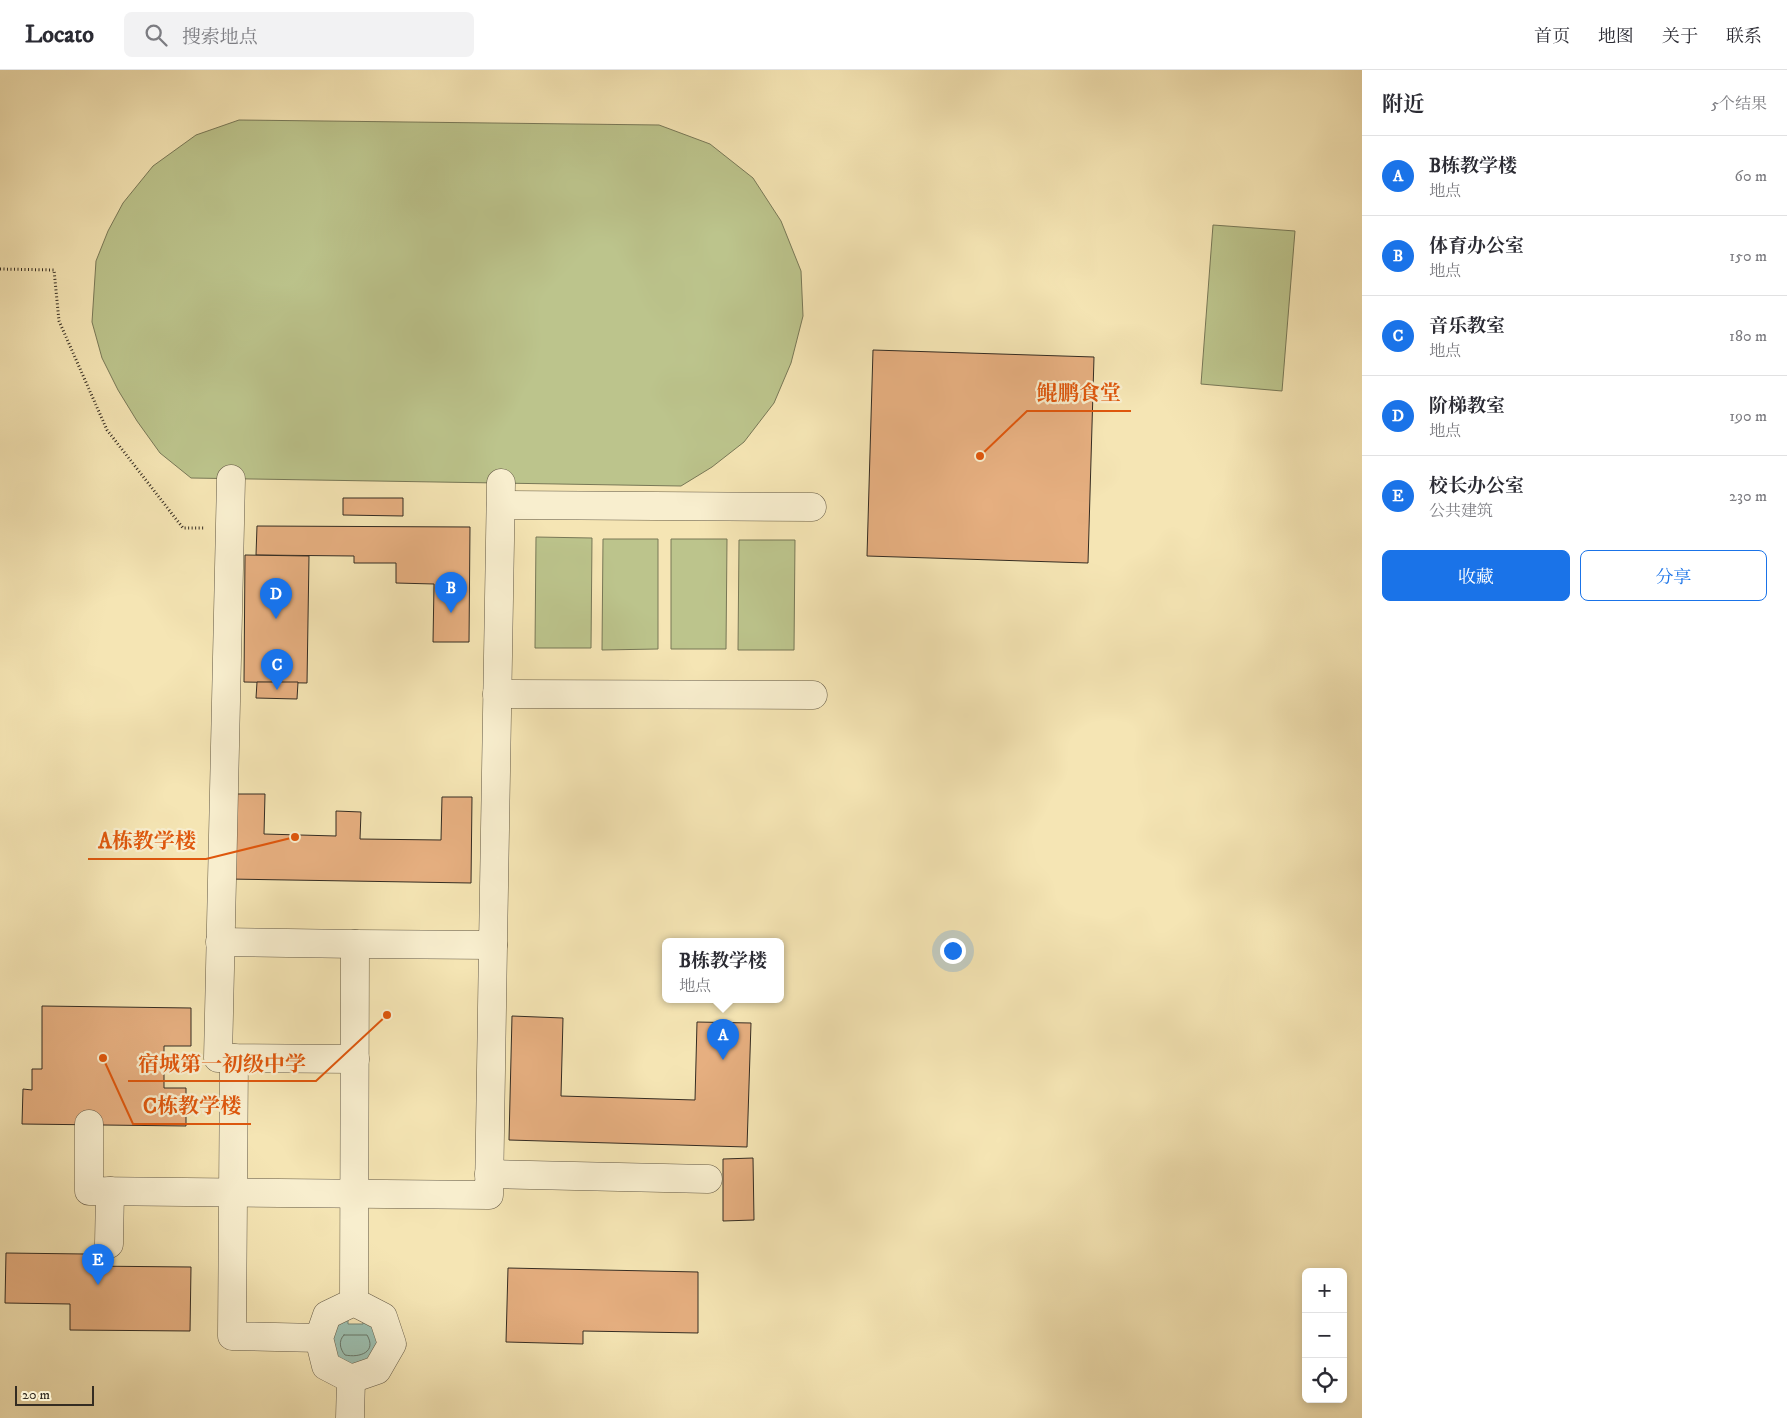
<!DOCTYPE html>
<html lang="zh">
<head>
<meta charset="utf-8">
<style>
  body { margin:0; font-family:"IM FELL DW Pica","Noto Serif SC",serif; background:#f2f2f3; color:#2b2b33 }
  .controls { position:absolute; right:15px; bottom:15px; display:grid; overflow:hidden; border-radius:8px; box-shadow:0 2px 8px #0003 }
  .controls button { width:45px; height:45px; display:grid; place-items:center; padding:0; border:0; border-bottom:1px solid #e1e1e2; background:#fff; color:#2b2b33; font:25px sans-serif }
  .scale { position:absolute; left:15px; bottom:12px; width:79px; box-sizing:border-box; padding-left:5px; border:2px solid #342c22; border-top:0; font-size:14px; line-height:18px; white-space:nowrap; color:#342c22; -webkit-text-stroke:4px #f8eece; paint-order:stroke }
  .you { position:absolute; left:952px; top:880px; width:18px; height:18px; margin:-12px; border:4px solid #fff; border-radius:50%; background:#1a73e8; box-shadow:0 0 0 8px #1a73e833 }
  .badge { display:grid; place-items:center; width:32px; height:32px; border-radius:50%; background:#1a73e8; color:#fff; font-size:16px; font-weight:700 }
  .pin { position:absolute; translate:-50% -41px; filter:drop-shadow(0 1px 2px #0008) }
  .pin::after { content:''; position:absolute; top:26px; width:18px; height:15px; background:inherit; clip-path:polygon(0 0,100% 0,50% 100%) }
  .popup { position:absolute; left:662px; top:868px; width:122px; height:65px; box-sizing:border-box; display:grid; place-content:center; border-radius:8px; background:#fff; filter:drop-shadow(0 1px 4px #0005); font-size:16px; white-space:nowrap; color:#7c7c81 }
  .popup b { font-size:19px; color:#2b2b33 }
  .popup::after { content:''; position:absolute; left:50%; top:100%; margin-left:-10px; border:10px solid transparent; border-top-color:#fff }
  .list { margin:0; padding:0; list-style:none }
  h2 { display:flex; justify-content:space-between; align-items:center; height:65px; margin:0; padding:0 20px; font-size:21px }
  h2 small { font-size:16px; font-weight:400; color:#7c7c81 }
  .list li { display:grid; grid-template-columns:32px 1fr auto; gap:15px; align-items:center; box-sizing:border-box; height:80px; padding:0 20px; border-top:1px solid #e1e1e2 }
  .list b { display:block; font-size:19px; white-space:nowrap }
  .list p { margin:0; font-size:16px; white-space:nowrap; color:#7c7c81 }
  .list em { font-size:16px; font-style:normal; color:#7c7c81 }
  .actions { display:flex; gap:10px; padding:15px 20px }
  .actions a { flex:1; padding:11px 0; border:1px solid #1a73e8; border-radius:8px; text-align:center; font-size:18px; color:#1a73e8 }
  .actions .main { background:#1a73e8; color:#fff }
  .icon { flex:none; width:28px; height:28px; fill:none; stroke:currentColor; stroke-width:2; stroke-linecap:round; stroke-linejoin:round }
  .map { position:relative; flex:none; width:1362px; height:1348px; overflow:hidden }
  header { display:flex; align-items:center; gap:30px; box-sizing:border-box; height:70px; padding:0 25px; background:#fff; border-bottom:1px solid #e1e1e2 }
  header strong { font-size:24px }
  nav { display:flex; gap:28px; margin-inline-start:auto; font-size:18px }
  .search { width:350px; height:45px; background:#f2f2f3; display:flex; align-items:center; gap:12px; box-sizing:border-box; padding:0 18px; border-radius:8px; color:#7c7c81; font-size:19px }
  main { display:flex }
  aside { flex:1; background:#fff }
  .map>svg:first-child { display:block }
</style>
</head>
<body>
<header>
<strong>Locato</strong>
<div class="search"><svg class="icon" aria-label="search" viewBox="0 0 24 24"><circle cx="10" cy="10" r="6"/><path d="M15 15l6 6"/></svg>搜索地点</div>
<nav><a>首页</a><a>地图</a><a>关于</a><a>联系</a></nav>
</header>
<main>
<div class="map">
<svg width="1362" height="1348" viewBox="0 0 1362 1348">
  <rect width="100%" height="100%" fill="#f5e5b4"/>
  <filter id="stains"><feTurbulence type="fractalNoise" baseFrequency=".004" numOctaves="4"/><feColorMatrix values="0 0 0 0 .2 0 0 0 0 .09 0 0 0 0 .02 0 0 0 .5 -.17"/></filter>
  <radialGradient id="worn" r=".72"><stop offset=".6" stop-color="#630" stop-opacity="0"/><stop offset="1" stop-color="#630" stop-opacity=".3"/></radialGradient>
  <g fill="#bcc48c" stroke="#787857">
    <polygon points="239,50 659,55 710,74 753,108 781,151 801,201 803,246 791,293 774,333 744,372 712,397 681,416 191,408 160,383 137,351 118,320 102,288 92,252 96,191 108,161 123,133 153,96 196,65"/>
    <polygon points="1213,155 1295,161 1282,321 1201,314"/>
    <polygon points="536,467 592,468 591,578 535,578"/>
    <polygon points="603,469 658,469 658,579 602,580"/>
    <polygon points="671,469 727,469 726,579 671,579"/>
    <polygon points="739,470 795,470 794,580 738,580"/>
  </g>
  <polygon fill="#9cbfb0" stroke="#728477" points="348,1247 348,1254 363,1254 363,1247 376,1256 381,1280 355,1299 329,1281 333,1258"/>
  <g fill="none" stroke-linecap="round" stroke-linejoin="round">
    <path stroke="#687669" stroke-width="1" d="M344,1265H367C377,1282 360,1288 345,1285C340,1279 338,1271 344,1265Z"/>
  </g>
  <g fill="#e6af80" stroke="#342c22">
    <polygon points="873,280 1094,287 1088,493 867,486"/>
    <polygon points="343,428 403,428 403,446 343,445"/>
    <polygon points="257,456 470,457 469,572 433,572 434,514 396,513 396,493 354,493 354,486 256,485"/>
    <polygon points="245,485 309,486 307,613 244,612"/>
    <polygon points="257,612 298,612 297,629 256,628"/>
    <polygon points="230,724 265,724 264,764 336,766 336,741 361,742 360,769 441,770 442,727 472,727 471,813 228,809"/>
    <polygon points="42,936 191,938 191,976 164,976 164,1018 186,1018 186,1056 22,1054 23,1019 32,1020 32,999 42,999"/>
    <polygon points="512,946 563,948 561,1026 695,1030 697,952 751,953 747,1077 509,1070"/>
    <polygon points="753,1088 754,1150 723,1151 723,1089"/>
    <polygon points="6,1183 85,1184 85,1196 191,1197 190,1261 70,1260 70,1234 5,1233"/>
    <polygon points="508,1198 698,1202 698,1263 583,1261 583,1274 506,1272"/>
  </g>
  <g fill="none" stroke-linecap="round" stroke-linejoin="round">
    <g stroke="#645a46" stroke-width="29">
      <g id="minor">
        <polyline points="231,409 218,988 355,989"/>
        <polyline points="501,435 812,437"/>
        <polyline points="497,624 813,625"/>
        <polyline points="220,872 355,874"/>
        <polyline points="234,988 232,1266 319,1268"/>
        <polyline points="89,1054 89,1121 489,1125 493,875"/>
        <polyline points="489,1104 708,1109"/>
        <polyline points="109,1174 110,1121"/>
        <polyline points="354,1232 355,874 493,875 501,413"/>
        <polygon points="354,1232 383,1247 392,1274 377,1300 351,1309 326,1296 319,1268 327,1245"/>
        <polyline points="350,1348 351,1309"/>
      </g>
    </g>
    <polyline stroke="#342c22" stroke-width="3" stroke-dasharray="1 2.5" stroke-linecap="butt" points="0,199 54,200 59,251 107,360 183,458 204,458"/>
    <use href="#minor" stroke="#f8eece" stroke-width="28"/>
  </g>
  <path fill="none" stroke="#df570d" stroke-width="2" d="M980 386L1027 341H1131M295 767L206 789H88M387 945L316 1011H128M103 988L133 1054H251"/>
  <g fill="#df570d" stroke="#f8eece" stroke-width="2">
    <circle cx="980" cy="386" r="5"/>
    <circle cx="295" cy="767" r="5"/>
    <circle cx="387" cy="945" r="5"/>
    <circle cx="103" cy="988" r="5"/>
  </g>
  <g font-size="21" text-anchor="middle" font-weight="bold" fill="#df570d" stroke="#f8eece" stroke-width="4.5" stroke-linejoin="round" paint-order="stroke">
    <text x="1079" y="330">鲲鹏食堂</text>
    <text x="147" y="778">A栋教学楼</text>
    <text x="222" y="1001">宿城第一初级中学</text>
    <text x="192" y="1043">C栋教学楼</text>
  </g>
  <rect width="100%" height="100%" filter="url(#stains)"/>
  <rect width="100%" height="100%" fill="url(#worn)"/>
</svg>
<div class="controls">
<button>+</button>
<button>−</button>
<button><svg class="icon" aria-label="locate" viewBox="0 0 24 24"><circle cx="12" cy="12" r="6"/><path d="M12 2v4M12 18v4M2 12h4M18 12h4"/></svg></button>
</div>
<div class="scale">20 m</div>
<div class="you"></div>
<div class="pin badge" style="left:723px;top:990px">A</div>
<div class="popup"><b>B栋教学楼</b>地点</div>
<div class="pin badge" style="left:451px;top:543px">B</div>
<div class="pin badge" style="left:277px;top:620px">C</div>
<div class="pin badge" style="left:276px;top:549px">D</div>
<div class="pin badge" style="left:98px;top:1215px">E</div>
</div>
<aside>
<h2>附近<small>5个结果</small></h2>
<ul class="list">
<li><span class="badge">A</span><div><b>B栋教学楼</b><p>地点</p></div><em>60 m</em></li>
<li><span class="badge">B</span><div><b>体育办公室</b><p>地点</p></div><em>150 m</em></li>
<li><span class="badge">C</span><div><b>音乐教室</b><p>地点</p></div><em>180 m</em></li>
<li><span class="badge">D</span><div><b>阶梯教室</b><p>地点</p></div><em>190 m</em></li>
<li><span class="badge">E</span><div><b>校长办公室</b><p>公共建筑</p></div><em>230 m</em></li>
</ul>
<div class="actions"><a class="main">收藏</a><a>分享</a></div>
</aside>
</main>
</body>
</html>
